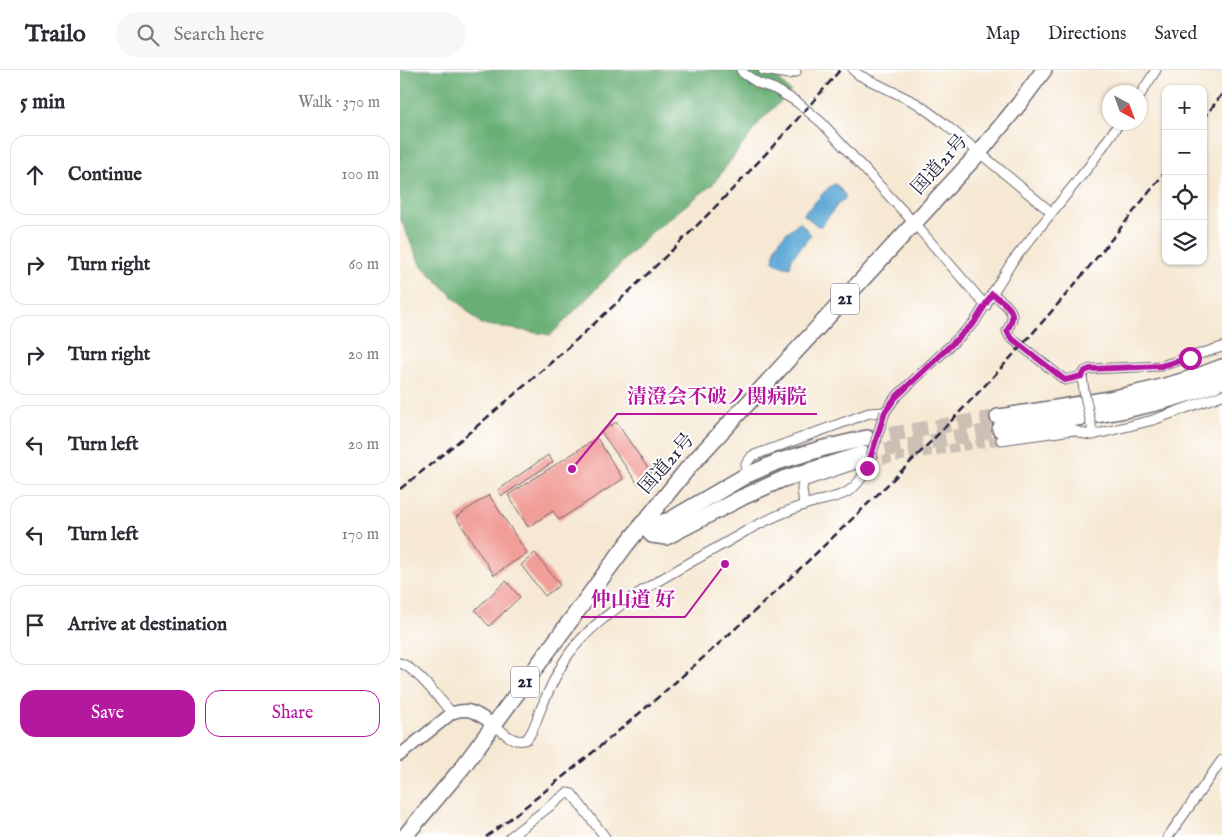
<!DOCTYPE html>
<html lang="en">
<head>
<meta charset="utf-8">
<style>
  body { margin:0; font-family:"IM FELL English","Noto Serif JP",serif; background:#f7f7f7; color:#2b2b33 }
  .controls { position:absolute; right:15px; top:15px; display:grid; overflow:hidden; border-radius:10px; box-shadow:0 1px 4px #0004 }
  .controls button { width:45px; height:45px; display:grid; place-items:center; padding:0; border:0; border-bottom:1px solid #e1e1e2; background:#fff; color:#2b2b33; font:25px sans-serif }
  .compass { position:absolute; left:702px; top:15px; width:45px; height:45px; border-radius:50%; background:#fff; box-shadow:0 1px 4px #0004; rotate:139deg }
  .stop { position:absolute; width:15px; height:15px; margin:-11px; border:4px solid #b5179e; border-radius:50%; background:#fff }
  .stop.end { background:#b5179e; border-color:#fff; box-shadow:0 1px 5px #0008 }
  .list { margin:0; padding:0; list-style:none }
  h2 { display:flex; justify-content:space-between; align-items:center; height:65px; margin:0; padding:0 20px; font-size:21px }
  h2 small { font-size:16px; font-weight:400; color:#7c7c81 }
  .list li { display:grid; grid-template-columns:32px 1fr auto; gap:15px; align-items:center; box-sizing:border-box; height:80px; margin:0 10px 10px; padding:0 10px; border:1px solid #e1e1e2; border-radius:15px }
  .list b { display:block; font-size:19px; white-space:nowrap }
  .list em { font-size:16px; font-style:normal; color:#7c7c81 }
  .actions { display:flex; gap:10px; padding:15px 20px }
  .actions a { flex:1; padding:11px 0; border:1px solid #b5179e; border-radius:15px; text-align:center; font-size:18px; color:#b5179e }
  .actions .main { background:#b5179e; color:#fff }
  .icon { flex:none; width:28px; height:28px; fill:none; stroke:currentColor; stroke-width:2; stroke-linecap:round; stroke-linejoin:round }
  .map { position:relative; flex:none; width:822px; height:767px; overflow:hidden }
  header { display:flex; align-items:center; gap:30px; box-sizing:border-box; height:70px; padding:0 25px; background:#fff; border-bottom:1px solid #e1e1e2 }
  header strong { font-size:24px }
  nav { display:flex; gap:28px; margin-inline-start:auto; font-size:18px }
  .search { width:350px; height:45px; background:#f7f7f7; display:flex; align-items:center; gap:12px; box-sizing:border-box; padding:0 18px; border-radius:28px; color:#7c7c81; font-size:19px }
  main { display:flex }
  aside { flex:1; background:#fff }
  .map>svg:first-child { display:block }
</style>
</head>
<body>
<header>
<strong>Trailo</strong>
<div class="search"><svg class="icon" aria-label="search" viewBox="0 0 24 24"><circle cx="10" cy="10" r="6"/><path d="M15 15l6 6"/></svg>Search here</div>
<nav><a>Map</a><a>Directions</a><a>Saved</a></nav>
</header>
<main>
<aside>
<h2>5 min<small>Walk · 370 m</small></h2>
<ul class="list">
<li><svg class="icon" aria-label="ahead" viewBox="0 0 24 24"><path d="M12 20V5M6 11l6-6 6 6"/></svg><div><b>Continue</b></div><em>100 m</em></li>
<li><svg class="icon" aria-label="right" viewBox="0 0 24 24"><path d="M7 20v-9h11M14 6l5 5-5 5"/></svg><div><b>Turn right</b></div><em>60 m</em></li>
<li><svg class="icon" aria-label="right" viewBox="0 0 24 24"><path d="M7 20v-9h11M14 6l5 5-5 5"/></svg><div><b>Turn right</b></div><em>20 m</em></li>
<li><svg class="icon" aria-label="left" viewBox="0 0 24 24"><path d="M17 20v-9H6M10 6l-5 5 5 5"/></svg><div><b>Turn left</b></div><em>20 m</em></li>
<li><svg class="icon" aria-label="left" viewBox="0 0 24 24"><path d="M17 20v-9H6M10 6l-5 5 5 5"/></svg><div><b>Turn left</b></div><em>170 m</em></li>
<li><svg class="icon" aria-label="arrive" viewBox="0 0 24 24"><path d="M6 21V4h12l-3 4 3 4H6"/></svg><div><b>Arrive at destination</b></div></li>
</ul>
<div class="actions"><a class="main">Save</a><a>Share</a></div>
</aside>
<div class="map">
<svg width="822" height="767" viewBox="0 0 822 767">
  <rect width="100%" height="100%" fill="#fff"/>
  <filter id="ink" filterUnits="userSpaceOnUse"><feTurbulence type="fractalNoise" baseFrequency=".02" numOctaves="2"/><feDisplacementMap in="SourceGraphic" scale="10" xChannelSelector="R" yChannelSelector="G"/><feConvolveMatrix kernelMatrix="1 2 1 2 8 2 1 2 1" color-interpolation-filters="sRGB"/></filter>
  <filter id="wash" filterUnits="userSpaceOnUse"><feTurbulence type="fractalNoise" baseFrequency=".0096" numOctaves="4" result="noise"/><feDisplacementMap in="SourceGraphic" scale="20" xChannelSelector="R" yChannelSelector="G"/><feGaussianBlur stdDeviation="1.12" result="paint"/><feColorMatrix in="noise" values="0 0 0 0 0 0 0 0 0 0 0 0 0 0 0 0 0 1.4 0 .05"/><feComposite in="paint" operator="in"/></filter>
  <g filter="url(#wash)">
    <rect width="100%" height="100%" fill="#f6e8d3"/>
    <polygon fill="#68af74" stroke="#456858" points="0,0 370,0 391,22 362,49 313,114 252,162 151,265 81,254 20,194 0,148"/>
    <g fill="#61aad8" stroke="#42668a">
      <path d="M434,114L437,115L445,125V129L439,133L421,156H418L404,145L405,142C416,134 422,121 434,114Z"/>
      <path d="M398,153H401L411,165L392,188L390,197L376,194L373,191C375,170 383,166 398,153Z"/>
    </g>
    <g id="blocks">
      <g fill="#f19e98">
        <polygon points="216,352 252,404 238,414 201,362"/>
        <polygon points="197,368 223,409 159,450 153,441 128,457 108,425"/>
        <polygon points="148,385 153,392 102,426 98,420"/>
        <polygon points="89,425 127,483 94,505 56,447"/>
        <polygon points="135,483 160,515 145,526 121,495"/>
        <polygon points="106,511 120,527 89,556 75,540"/>
      </g>
    </g>
  </g>
  <g filter="url(#ink)">
    <use href="#blocks" fill-opacity="0" stroke="#6c6770" stroke-width="1"/>
    <g fill="none" stroke-linecap="round" stroke-linejoin="round">
      <polyline stroke="#ccc0b5" stroke-width="9" stroke-dasharray="9 4.5" stroke-linecap="butt" points="456,394 601,370"/>
      <g stroke="#ccc0b5" stroke-width="15" stroke-dasharray="15 8" stroke-linecap="butt">
        <polyline points="467,368 598,347"/>
        <polyline points="463,384 600,359"/>
      </g>
      <g stroke="#6c6770" stroke-width="11">
        <g id="minor">
          <polyline points="341,0 343,3 358,13 375,19 397,32 422,53 514,153 586,236"/>
          <polyline points="363,0 389,4 396,2"/>
          <polyline points="453,0 459,5 518,34 541,51 651,142"/>
          <polyline points="740,25 756,0"/>
          <path d="M592,223C598,229 611,236 612,245C613,250 609,257 607,261L610,267L665,310L682,306"/>
          <polyline points="684,321 682,306 685,301 690,299 761,296 822,277"/>
          <polyline points="693,365 753,350 822,325"/>
          <polyline points="601,370 673,360 685,364 693,365 692,359"/>
          <polyline points="345,406 346,394 352,386 469,343 485,342 495,328 574,253 612,192 690,95 720,52"/>
          <polyline points="404,435 402,419 403,412 456,394"/>
          <path d="M0,593C16,598 40,630 52,643"/>
          <path d="M94,655C104,662 114,675 127,669C134,660 136,651 140,641C148,622 157,601 169,584C206,532 291,494 346,461C364,451 382,443 401,436C431,425 451,432 467,398"/>
          <polyline points="110,767 167,723 172,724 205,767"/>
          <polyline points="768,767 822,690"/>
        </g>
      </g>
      <g stroke="#6c6770" stroke-width="14">
        <path id="tertiary" d="M0,685L52,643C71,636 79,645 94,655"/>
      </g>
      <g stroke="#6c6770" stroke-width="18">
        <g id="trunk">
          <path d="M598,347C674,335 751,326 822,297"/>
          <path d="M600,359C675,348 752,341 822,311"/>
          <polyline points="242,454 253,455 270,450 345,406 377,392 424,378 467,368"/>
          <polyline points="242,454 252,465 266,467 343,427 383,409 463,384"/>
          <polyline points="4,767 62,698 226,475 288,398 579,83 619,34 644,0"/>
        </g>
      </g>
      <use href="#minor" stroke="#fff" stroke-width="9"/>
      <use href="#tertiary" stroke="#fff" stroke-width="11"/>
      <use href="#trunk" stroke="#fff" stroke-width="15"/>
      <g stroke="#22223b" stroke-width="2.5" stroke-dasharray="8 4" stroke-linecap="butt">
        <polyline points="803,50 822,24"/>
        <path d="M0,419C159,292 309,155 440,0"/>
        <path d="M86,767C207,675 321,575 431,469C505,399 578,326 645,249C687,201 726,151 766,101"/>
      </g>
      <g stroke="#6c6770" stroke-width="11" stroke-linecap="butt">
        <g id="minor-bridge">
          <polyline points="684,321 691,354"/>
          <polyline points="467,398 485,342"/>
        </g>
      </g>
      <use href="#minor-bridge" stroke="#fff" stroke-width="9"/>
    </g>
  </g>
  <g fill="none" stroke-linecap="round" stroke-linejoin="round" filter="url(#ink)">
    <path stroke="#b5179e" stroke-width="6" d="M467,398L485,342L495,328L574,253L592,224C598,229 612,236 612,245C613,250 609,257 607,261L610,267L665,310L682,306L685,301L690,299L761,296L790,288"/>
  </g>
  <g text-anchor="middle" dominant-baseline="central" stroke-width="4" stroke-linejoin="round" paint-order="stroke">
    <g fill="#fff" stroke="#646476" stroke-width="1">
      <rect x="431" y="213.5" width="28" height="31" rx="4"/>
      <rect x="111" y="596.5" width="28" height="31" rx="4"/>
    </g>
    <g font-size="18" font-weight="bold" fill="#22223b">
      <text x="445" y="229">21</text>
      <text x="125" y="612">21</text>
    </g>
    <g font-size="19" fill="#22223b" stroke="#fff">
      <text transform="translate(540 95) rotate(-48)">国道21号</text>
      <text transform="translate(267 394) rotate(-49)">国道21号</text>
    </g>
  </g>
  <path fill="none" stroke="#b5179e" stroke-width="2" d="M172 399L217 344H417M325 494L285 547H181"/>
  <g fill="#b5179e" stroke="#fff" stroke-width="2">
    <circle cx="172" cy="399" r="5"/>
    <circle cx="325" cy="494" r="5"/>
  </g>
  <g font-size="20" text-anchor="middle" font-weight="bold" fill="#b5179e" stroke="#fff" stroke-width="4" stroke-linejoin="round" paint-order="stroke">
    <text x="317" y="333">清澄会不破ノ関病院</text>
    <text x="233" y="536">仲山道 好</text>
  </g>
</svg>
<div class="controls">
<button>+</button>
<button>−</button>
<button><svg class="icon" aria-label="locate" viewBox="0 0 24 24"><circle cx="12" cy="12" r="6"/><path d="M12 2v4M12 18v4M2 12h4M18 12h4"/></svg></button>
<button><svg class="icon" aria-label="layers" viewBox="0 0 24 24"><path d="M12 4l9 5-9 5-9-5zM3 14l9 5 9-5"/></svg></button>
</div>
<svg class="compass" viewBox="-18 -18 36 36"><path d="M0-13l5 13h-10z" fill="#e53935"/><path d="M0 13l5-13h-10z" fill="#7c7c81"/></svg>
<div class="stop" style="left:790px;top:288px"></div>
<div class="stop end" style="left:467px;top:398px"></div>
</div>
</main>
</body>
</html>
